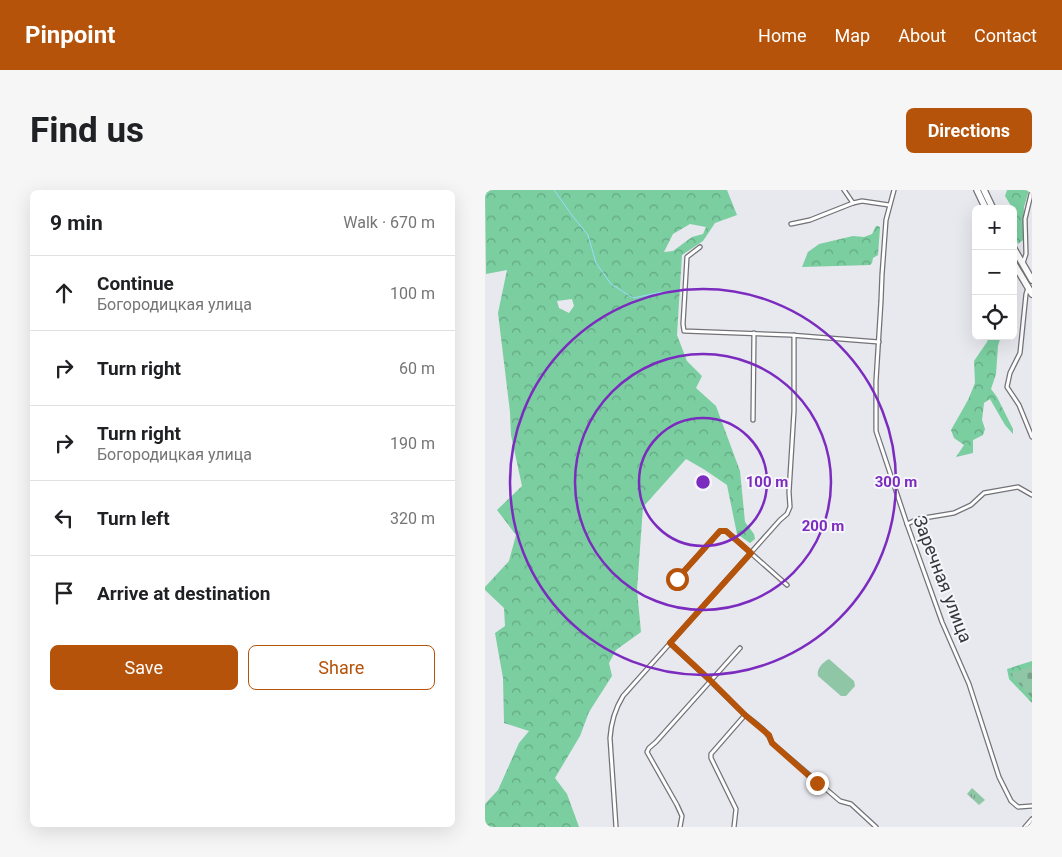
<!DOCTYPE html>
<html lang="en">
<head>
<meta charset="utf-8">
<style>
  body { margin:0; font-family:Roboto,sans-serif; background:#f6f6f6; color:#202124 }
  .controls { position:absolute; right:15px; top:15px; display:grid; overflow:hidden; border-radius:8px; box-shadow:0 5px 20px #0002 }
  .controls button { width:45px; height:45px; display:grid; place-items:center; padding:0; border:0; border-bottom:1px solid #e0e0e0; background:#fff; color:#202124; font:25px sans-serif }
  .stop { position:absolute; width:15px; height:15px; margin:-11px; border:4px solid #b45309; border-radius:50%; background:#fff }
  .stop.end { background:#b45309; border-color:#fff; box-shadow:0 1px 5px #0008 }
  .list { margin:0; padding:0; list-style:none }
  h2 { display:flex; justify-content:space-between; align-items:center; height:65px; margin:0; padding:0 20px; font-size:21px }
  h2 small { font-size:16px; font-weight:400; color:#757577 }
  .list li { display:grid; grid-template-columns:32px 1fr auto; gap:15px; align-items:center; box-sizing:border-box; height:75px; padding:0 20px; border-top:1px solid #e0e0e0 }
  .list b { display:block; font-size:19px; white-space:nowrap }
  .list p { margin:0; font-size:16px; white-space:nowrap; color:#757577 }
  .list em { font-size:16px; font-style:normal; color:#757577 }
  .actions { display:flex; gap:10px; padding:15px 20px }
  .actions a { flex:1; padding:11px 0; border:1px solid #b45309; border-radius:8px; text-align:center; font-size:18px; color:#b45309 }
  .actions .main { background:#b45309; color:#fff }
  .icon { flex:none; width:28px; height:28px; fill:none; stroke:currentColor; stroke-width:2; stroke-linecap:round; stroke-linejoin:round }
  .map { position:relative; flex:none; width:547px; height:637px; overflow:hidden; border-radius:8px }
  header { display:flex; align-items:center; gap:30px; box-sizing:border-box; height:70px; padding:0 25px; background:#b45309; color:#fff }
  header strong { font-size:24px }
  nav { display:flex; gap:28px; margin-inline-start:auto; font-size:18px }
  .intro { display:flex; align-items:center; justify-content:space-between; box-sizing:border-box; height:120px; padding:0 30px }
  h1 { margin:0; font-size:35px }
  .button { padding:12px 22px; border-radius:8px; background:#b45309; color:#fff; font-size:18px; font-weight:700 }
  main { display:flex; gap:30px; padding:0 30px }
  aside { flex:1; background:#fff; border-radius:8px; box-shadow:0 5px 20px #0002 }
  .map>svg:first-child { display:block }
</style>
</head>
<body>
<header>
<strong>Pinpoint</strong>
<nav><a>Home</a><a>Map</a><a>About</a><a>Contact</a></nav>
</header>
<div class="intro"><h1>Find us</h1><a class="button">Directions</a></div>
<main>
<aside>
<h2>9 min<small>Walk · 670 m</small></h2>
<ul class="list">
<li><svg class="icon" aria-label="ahead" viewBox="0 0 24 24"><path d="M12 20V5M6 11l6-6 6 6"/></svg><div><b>Continue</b><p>Богородицкая улица</p></div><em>100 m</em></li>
<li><svg class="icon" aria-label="right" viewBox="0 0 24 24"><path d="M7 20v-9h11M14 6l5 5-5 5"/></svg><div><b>Turn right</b></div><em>60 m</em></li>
<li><svg class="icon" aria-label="right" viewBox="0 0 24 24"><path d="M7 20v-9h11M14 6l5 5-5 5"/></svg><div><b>Turn right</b><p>Богородицкая улица</p></div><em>190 m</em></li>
<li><svg class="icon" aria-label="left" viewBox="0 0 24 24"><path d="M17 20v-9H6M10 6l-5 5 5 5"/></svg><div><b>Turn left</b></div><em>320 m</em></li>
<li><svg class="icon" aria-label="arrive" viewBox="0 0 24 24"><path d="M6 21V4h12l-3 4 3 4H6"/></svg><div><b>Arrive at destination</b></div></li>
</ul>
<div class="actions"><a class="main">Save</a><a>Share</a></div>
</aside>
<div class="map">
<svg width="547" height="637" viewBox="0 0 547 637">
  <defs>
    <pattern id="forest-crowns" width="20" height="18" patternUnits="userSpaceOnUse" patternTransform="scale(1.25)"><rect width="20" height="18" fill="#7acea0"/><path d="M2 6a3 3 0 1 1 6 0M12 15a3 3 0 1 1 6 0" fill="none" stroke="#65a883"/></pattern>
    <pattern id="cemetery-stones" width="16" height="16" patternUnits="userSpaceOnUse" patternTransform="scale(1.25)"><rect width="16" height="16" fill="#8fc7a6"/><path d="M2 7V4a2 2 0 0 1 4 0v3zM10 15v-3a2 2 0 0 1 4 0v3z" fill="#76a288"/></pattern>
    <pattern id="park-tufts" width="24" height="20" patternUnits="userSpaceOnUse" patternTransform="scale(1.25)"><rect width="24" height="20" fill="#8fc7a6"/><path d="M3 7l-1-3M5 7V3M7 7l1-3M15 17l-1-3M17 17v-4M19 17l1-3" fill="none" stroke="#76a288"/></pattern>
  </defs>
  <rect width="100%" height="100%" fill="#e8e8ef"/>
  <g fill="url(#forest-crowns)" fill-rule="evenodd">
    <path d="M0,0H242L252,25L230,33L218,51L197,65L192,145L202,171L217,186L211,198L231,216L255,281L260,332L269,344L270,349L265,353L252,344L242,295L220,280L201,269L158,317L152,400L156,442L131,460L124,473L127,486L104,522L95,546L70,588L82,604L94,637H0V614L13,600L34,553L44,541L19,533L18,488L10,443L20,436L19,418L0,400V397L24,371L31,345L12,320L37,296L26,245L25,222L13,123L22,80L1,84ZM205,34L221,37L218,44L207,47L188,61L179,62L188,44ZM87,109L89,116L84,123L74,118L72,111Z"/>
    <polygon points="522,0 544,0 539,17 538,50 533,54 529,43 528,19 520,6"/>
    <polygon points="391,36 394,36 395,38 393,65 388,68 387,73 385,75 317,77 323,62 334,54 368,46 379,47 387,44"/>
    <polygon points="504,146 516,146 513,156 511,184 506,199 512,207 528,239 528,244 520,235 505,209 499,213 497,230 500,239 498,245 488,250 488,263 471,267 479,255 469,248 466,240 483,210 490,193 489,171 502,152"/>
    <polygon points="547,471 547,513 524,489 522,479"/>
  </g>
  <polygon fill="url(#cemetery-stones)" points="547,476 547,508 525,484"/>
  <polygon fill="url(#park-tufts)" points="487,598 500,610 494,615 482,604"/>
  <path fill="#8fc7a6" d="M344,469L369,491L370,496L361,506H356L333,486C331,479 338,472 344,469Z"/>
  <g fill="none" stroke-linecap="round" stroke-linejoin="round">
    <polyline stroke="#97dcff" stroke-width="1" points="69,0 86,24 103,45 111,73 126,94 148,108 177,102"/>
    <g stroke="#727278" stroke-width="5.5">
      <g id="street">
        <polyline points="359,0 368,13"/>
        <polyline points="409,0 401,30 397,85 396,111 391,191 391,241 422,334 457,432 484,494 514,587 526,611 533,617 547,616"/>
        <polyline points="306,34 325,30 368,13 377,11 404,15"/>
        <polyline points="215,57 202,67 198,134 199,141 305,145 394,152"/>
        <polyline points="538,73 541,64 540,29 547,0"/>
        <polyline points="543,98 541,104 535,163 525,183 522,197 534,215 547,247"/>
        <polyline points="268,230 269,143"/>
        <polyline points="422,334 433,329 469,323 486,315 499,303 533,297 547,305"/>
        <polyline points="192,389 235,341 241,341 302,395"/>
        <path d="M185,453C210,476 234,499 258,523C269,533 282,539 287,553L355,611L366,614L391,637"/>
        <path d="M131,637L125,548C126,533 130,519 138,506L295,330L302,324L305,317L304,302L309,221V145"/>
        <polyline points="195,637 197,626 192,615 162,562 164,558 171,552 255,458"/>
        <polyline points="249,637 251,619 226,568 226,564 260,525"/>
        <polyline points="540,637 547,629"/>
      </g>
    </g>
    <g stroke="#727278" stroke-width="8">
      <g id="primary">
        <polyline points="492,0 501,19"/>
        <polyline points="499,0 508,19"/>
        <polyline points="528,57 547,90"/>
        <polyline points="528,72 547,104"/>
      </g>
    </g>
    <use href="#street" stroke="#fff" stroke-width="3"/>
    <use href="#primary" stroke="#fff" stroke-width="5.5"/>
  </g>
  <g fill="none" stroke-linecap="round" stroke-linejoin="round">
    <polyline stroke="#b45309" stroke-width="6" points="192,389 235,341 241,341 266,363 185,453 225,490 260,525 284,545 287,553 332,593"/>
  </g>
  <g fill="none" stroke="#7b2cbf" stroke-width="2.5">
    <circle cx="218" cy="292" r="64"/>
    <circle cx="218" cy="292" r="128"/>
    <circle cx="218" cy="292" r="193"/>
  </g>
  <g text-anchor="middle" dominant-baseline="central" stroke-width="4" stroke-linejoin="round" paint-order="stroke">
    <g font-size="18" fill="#38373a" stroke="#f5f5fc">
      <text transform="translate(458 389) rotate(69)">Заречная улица</text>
    </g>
  </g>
  <circle cx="218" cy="292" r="8" fill="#7b2cbf" stroke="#f5f5fc" stroke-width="2.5"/>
  <g font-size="15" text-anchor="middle" font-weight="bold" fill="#7b2cbf" stroke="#f5f5fc" stroke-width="4" stroke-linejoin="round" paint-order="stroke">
    <text x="282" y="297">100 m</text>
    <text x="411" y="297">300 m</text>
    <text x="338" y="341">200 m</text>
  </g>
</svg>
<div class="controls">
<button>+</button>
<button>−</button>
<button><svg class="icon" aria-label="locate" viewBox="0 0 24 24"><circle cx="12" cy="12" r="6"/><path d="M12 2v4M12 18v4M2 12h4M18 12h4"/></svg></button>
</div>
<div class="stop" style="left:192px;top:389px"></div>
<div class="stop end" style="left:332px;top:593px"></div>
</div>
</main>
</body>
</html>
